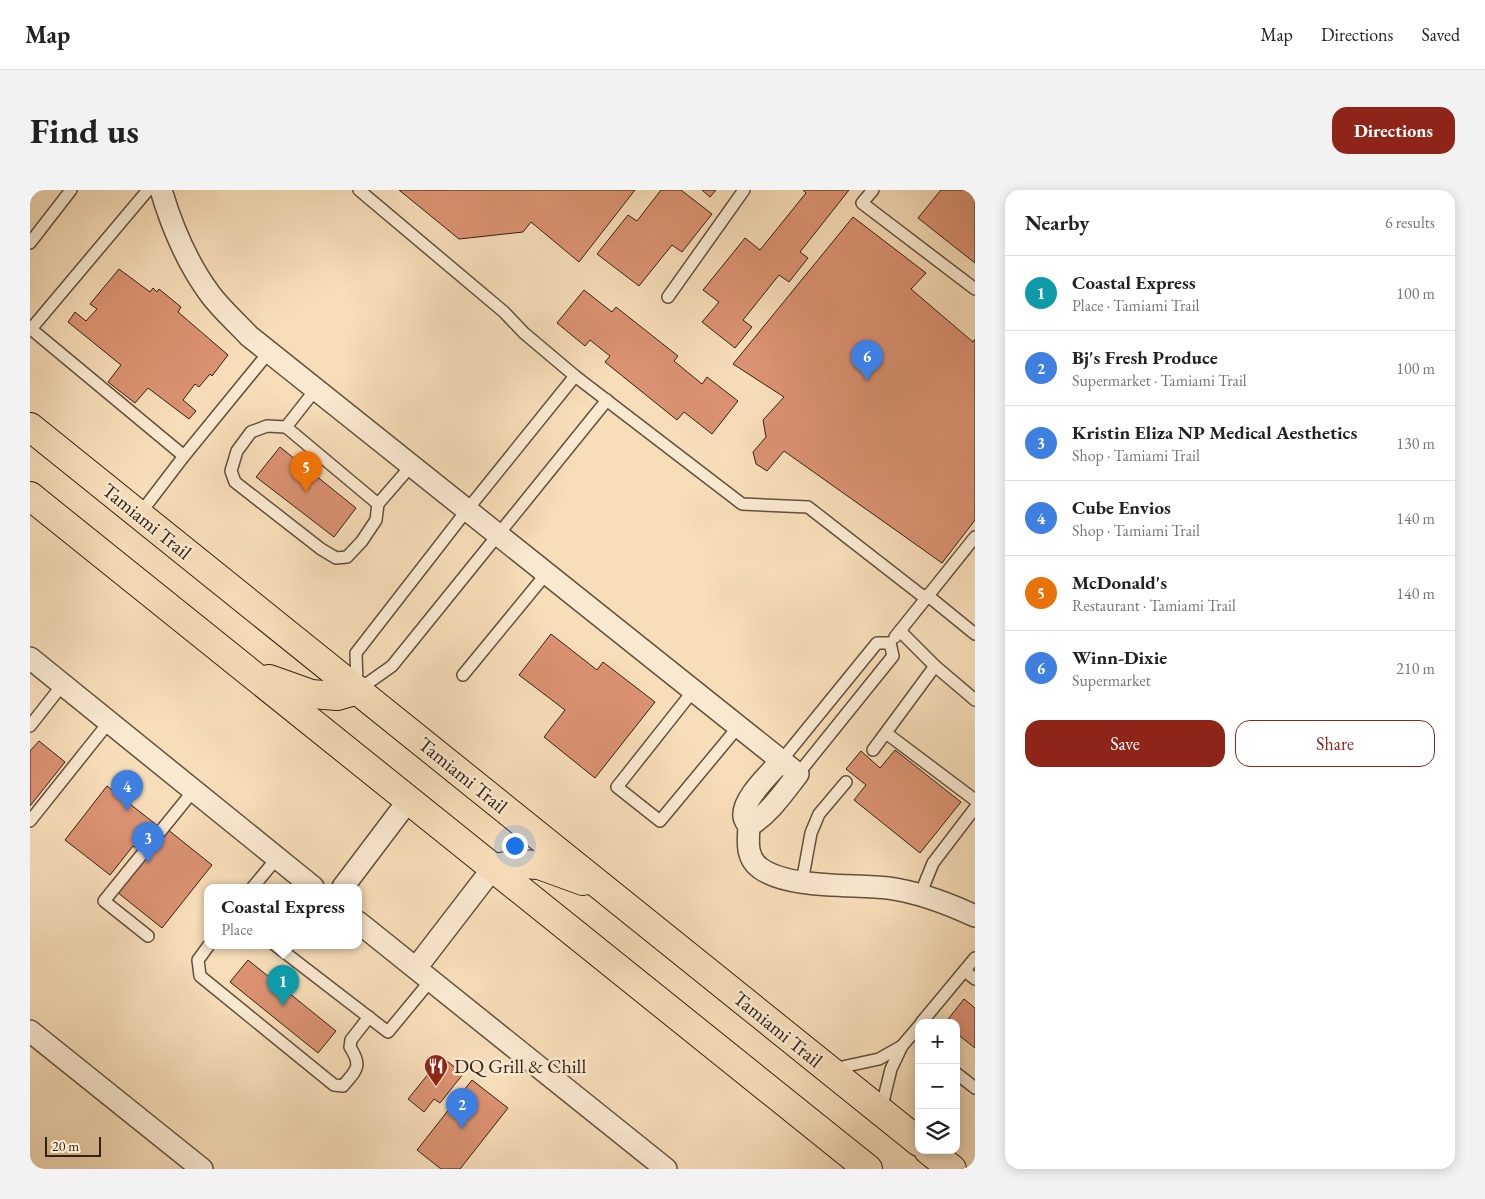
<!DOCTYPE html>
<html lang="en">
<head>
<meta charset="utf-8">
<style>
  body { margin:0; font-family:"EB Garamond",serif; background:#f2f2f2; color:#222 }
  .controls { position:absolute; right:15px; bottom:15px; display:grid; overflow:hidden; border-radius:10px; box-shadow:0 2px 12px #0003 }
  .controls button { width:45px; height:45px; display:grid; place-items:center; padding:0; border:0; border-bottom:1px solid #e0e0e0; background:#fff; color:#222; font:25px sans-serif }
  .scale { position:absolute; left:15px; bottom:12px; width:56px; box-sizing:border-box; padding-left:5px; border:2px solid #322114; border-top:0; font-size:14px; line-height:18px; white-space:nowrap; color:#322114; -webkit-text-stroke:4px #fae9d1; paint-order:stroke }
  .you { position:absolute; left:484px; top:655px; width:18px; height:18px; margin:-12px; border:4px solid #fff; border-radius:50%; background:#1a73e8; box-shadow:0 0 0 8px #1a73e833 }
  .badge { display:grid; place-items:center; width:32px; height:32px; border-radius:50%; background:#8f2418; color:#fff; font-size:16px; font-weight:700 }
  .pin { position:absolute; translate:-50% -41px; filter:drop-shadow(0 1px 2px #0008) }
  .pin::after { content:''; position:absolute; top:26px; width:18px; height:15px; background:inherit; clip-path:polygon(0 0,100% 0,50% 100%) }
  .popup { position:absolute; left:174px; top:694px; width:158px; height:65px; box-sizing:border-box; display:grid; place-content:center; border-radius:10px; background:#fff; filter:drop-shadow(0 1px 4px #0005); font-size:16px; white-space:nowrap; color:#767676 }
  .popup b { font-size:19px; color:#222 }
  .popup::after { content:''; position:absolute; left:50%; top:100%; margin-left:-10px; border:10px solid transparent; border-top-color:#fff }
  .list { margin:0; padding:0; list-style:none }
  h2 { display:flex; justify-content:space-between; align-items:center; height:65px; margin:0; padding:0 20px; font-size:21px }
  h2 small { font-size:16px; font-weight:400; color:#767676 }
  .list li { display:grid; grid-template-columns:32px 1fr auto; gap:15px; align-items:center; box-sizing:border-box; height:75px; padding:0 20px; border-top:1px solid #e0e0e0 }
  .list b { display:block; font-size:19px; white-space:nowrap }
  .list p { margin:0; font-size:16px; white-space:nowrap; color:#767676 }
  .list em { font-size:16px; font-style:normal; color:#767676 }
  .actions { display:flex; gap:10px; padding:15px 20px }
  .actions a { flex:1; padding:11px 0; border:1px solid #8f2418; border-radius:15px; text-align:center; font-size:18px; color:#8f2418 }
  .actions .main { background:#8f2418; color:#fff }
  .icon { flex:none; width:28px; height:28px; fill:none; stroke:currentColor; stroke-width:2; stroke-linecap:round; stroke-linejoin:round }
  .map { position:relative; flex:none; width:945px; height:979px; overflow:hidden; border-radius:15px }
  header { display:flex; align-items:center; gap:30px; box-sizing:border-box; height:70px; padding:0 25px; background:#fff; border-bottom:1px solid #e0e0e0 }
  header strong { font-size:24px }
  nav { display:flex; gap:28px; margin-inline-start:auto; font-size:18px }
  .intro { display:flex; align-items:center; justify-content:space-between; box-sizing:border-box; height:120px; padding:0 30px }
  h1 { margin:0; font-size:35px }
  .button { padding:12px 22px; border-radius:15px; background:#8f2418; color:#fff; font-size:18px; font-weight:700 }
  main { display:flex; gap:30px; padding:0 30px }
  aside { flex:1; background:#fff; border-radius:15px; box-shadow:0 2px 12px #0003 }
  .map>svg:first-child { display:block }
</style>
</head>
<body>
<header>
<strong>Map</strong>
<nav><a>Map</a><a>Directions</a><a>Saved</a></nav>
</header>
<div class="intro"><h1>Find us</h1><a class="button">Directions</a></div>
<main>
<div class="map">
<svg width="945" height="979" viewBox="0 0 945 979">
  <rect width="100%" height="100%" fill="#f7ddb8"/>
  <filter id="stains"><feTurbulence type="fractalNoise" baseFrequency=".004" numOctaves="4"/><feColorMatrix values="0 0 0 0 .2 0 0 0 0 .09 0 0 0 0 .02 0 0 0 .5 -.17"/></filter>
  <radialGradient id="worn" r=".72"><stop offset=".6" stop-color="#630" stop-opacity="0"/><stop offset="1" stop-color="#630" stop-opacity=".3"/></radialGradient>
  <g fill="#db9272" stroke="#322114">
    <polygon points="369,0 605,0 549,72 501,32 493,42 429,49"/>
    <polygon points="631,0 651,0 682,24 652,62 642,55 609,96 567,64 598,25 607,31"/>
    <polygon points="672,0 686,0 680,7"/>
    <polygon points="773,0 819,0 770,62 778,68 759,92 749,85 713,130 722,137 705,158 672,132 689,112 673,100 715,48 730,60 776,3"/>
    <polygon points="911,0 945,0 945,73 888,28"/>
    <polygon points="823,27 896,83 881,99 943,152 945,149 945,330 912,373 754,261 737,281 726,274 723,262 736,247 733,230 754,207 703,174"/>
    <polygon points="89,79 120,102 123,98 127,102 129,99 151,117 148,122 198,165 182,186 180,184 169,197 165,194 153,210 166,221 159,229 118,198 105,213 78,192 91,175 38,132 45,122 56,131 67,119 60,114"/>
    <polygon points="554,100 582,122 586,117 648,166 644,171 672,194 677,187 708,211 682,244 654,222 647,230 575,172 580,166 560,150 555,156 527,133"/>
    <polygon points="250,257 326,318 304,347 226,287"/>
    <polygon points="521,444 567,480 573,472 625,512 565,588 514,547 535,520 489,485"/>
    <polygon points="9,551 35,572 0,616 0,561"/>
    <polygon points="865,560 931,612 890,663 824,610 836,595 816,579 831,561 850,578"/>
    <polygon points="77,596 128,636 109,660 103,656 80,685 35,650"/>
    <polygon points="137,639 182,675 132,738 87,702"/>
    <polygon points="218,770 306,841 288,863 200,792"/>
    <polygon points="934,809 945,818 945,858 926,843 926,833 915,833"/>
    <polygon points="412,867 433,884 410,913 404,909 394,922 378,909"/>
    <polygon points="442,890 478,918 430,979 411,979 387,960"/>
  </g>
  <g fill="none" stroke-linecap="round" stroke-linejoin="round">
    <g stroke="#63503d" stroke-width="14">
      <g id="lane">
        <polyline points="118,0 1,139 154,266 239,162"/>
        <polyline points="329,0 474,122 494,143 545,186 712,314 778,317 895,408"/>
        <polyline points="843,0 832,13 945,99"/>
        <polyline points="0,53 41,0"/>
        <polyline points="638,107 714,0"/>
        <polyline points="286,199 256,237 348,314 381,276"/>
        <polyline points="256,237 237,236 221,242 207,261 201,281 205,292 291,359 306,368 317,367 332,351 346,330 348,314"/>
        <polyline points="109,325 154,266"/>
        <polyline points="897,405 945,444"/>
        <polyline points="865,447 945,347"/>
        <polyline points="905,476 945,510"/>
        <polyline points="433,485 516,384"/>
        <polyline points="327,496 326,463 437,320 545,186"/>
        <polyline points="328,500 362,476 577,210"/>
        <polyline points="663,501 587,597 630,631 708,537"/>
        <polyline points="0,536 33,494"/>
        <polyline points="856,543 945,610"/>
        <polyline points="843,560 905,476 870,441"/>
        <polyline points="751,571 847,453 860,453"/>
        <polyline points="768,584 863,466 860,453"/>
        <polyline points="0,631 79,532"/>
        <polyline points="772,692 781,643 789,624 816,592"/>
        <polyline points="223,697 247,668"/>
        <polyline points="890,705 903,673 945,618"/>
        <polyline points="118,746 74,711 164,600"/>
        <path d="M179,755L168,770L170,786L304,895L313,896C326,880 333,877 320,857L321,850L339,827"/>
        <polyline points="245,755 358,842 401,790"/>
        <polyline points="935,781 945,789"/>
        <polyline points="891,833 945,768"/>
        <polyline points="803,879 849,869 872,856"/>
        <polyline points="926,883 945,898"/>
        <polyline points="851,920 861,879 872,856 889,836"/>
      </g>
    </g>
    <g stroke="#63503d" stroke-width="24">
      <g id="street">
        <path d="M131,0C142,37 157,73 180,104C191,119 206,132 219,146L768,584C753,603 740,623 719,636"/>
        <polyline points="0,468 283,697"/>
        <path d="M751,571C740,584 712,609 714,626C714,630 717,633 719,636C718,652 716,668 730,678C758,699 823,694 858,698C888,702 917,713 945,726"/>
        <polyline points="313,697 378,611"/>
        <polyline points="328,732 636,979"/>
        <polyline points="386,778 463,678"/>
        <polyline points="0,841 172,979"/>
      </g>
    </g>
    <g stroke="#322114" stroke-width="30">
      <g id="primary">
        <polyline points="0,237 889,952"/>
        <polyline points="0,306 838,979"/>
        <polyline points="239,489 281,504 307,506 328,500"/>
        <polyline points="463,678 489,674 509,675 553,691"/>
        <polyline points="898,960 922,979"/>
      </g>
    </g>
    <use href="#lane" stroke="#fae9d1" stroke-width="11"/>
    <use href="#street" stroke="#fae9d1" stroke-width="21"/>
    <use href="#primary" stroke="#f7ddb8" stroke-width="28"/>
  </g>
  <defs>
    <g id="restaurant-pin" transform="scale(1.25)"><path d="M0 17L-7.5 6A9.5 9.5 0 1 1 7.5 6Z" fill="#8f2418" stroke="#fae9d1"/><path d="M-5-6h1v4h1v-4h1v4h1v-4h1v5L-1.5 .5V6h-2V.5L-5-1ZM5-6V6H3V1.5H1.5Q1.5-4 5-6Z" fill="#fff"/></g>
  </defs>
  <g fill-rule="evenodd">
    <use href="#restaurant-pin" x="406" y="876"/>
  </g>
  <g text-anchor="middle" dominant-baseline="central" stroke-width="5" stroke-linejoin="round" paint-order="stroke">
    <g font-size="20" fill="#322114" stroke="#fae9d1">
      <text transform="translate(117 331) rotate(39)">Tamiami Trail</text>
      <text transform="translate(433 585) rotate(39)">Tamiami Trail</text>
      <text transform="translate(748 839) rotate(39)">Tamiami Trail</text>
    </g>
    <g font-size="20" fill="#322114" stroke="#fae9d1" text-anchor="start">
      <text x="424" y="876">DQ Grill &amp; Chill</text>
    </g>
  </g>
  <rect width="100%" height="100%" filter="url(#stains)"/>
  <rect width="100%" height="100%" fill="url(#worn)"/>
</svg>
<div class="controls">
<button>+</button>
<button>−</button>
<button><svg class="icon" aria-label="layers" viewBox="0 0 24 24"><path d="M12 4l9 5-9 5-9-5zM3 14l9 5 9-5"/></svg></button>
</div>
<div class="scale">20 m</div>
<div class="you"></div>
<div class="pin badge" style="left:253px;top:816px;background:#0f9aa8">1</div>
<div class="popup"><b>Coastal Express</b>Place</div>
<div class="pin badge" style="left:432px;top:939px;background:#3f7fe0">2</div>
<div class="pin badge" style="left:118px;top:673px;background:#3f7fe0">3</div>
<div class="pin badge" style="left:97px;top:621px;background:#3f7fe0">4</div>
<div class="pin badge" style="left:276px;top:302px;background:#e8710a">5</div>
<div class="pin badge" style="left:837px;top:191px;background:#3f7fe0">6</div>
</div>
<aside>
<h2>Nearby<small>6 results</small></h2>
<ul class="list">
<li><span class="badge" style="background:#0f9aa8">1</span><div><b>Coastal Express</b><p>Place · Tamiami Trail</p></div><em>100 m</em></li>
<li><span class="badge" style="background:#3f7fe0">2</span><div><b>Bj's Fresh Produce</b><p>Supermarket · Tamiami Trail</p></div><em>100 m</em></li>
<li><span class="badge" style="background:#3f7fe0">3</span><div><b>Kristin Eliza NP Medical Aesthetics</b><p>Shop · Tamiami Trail</p></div><em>130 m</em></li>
<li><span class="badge" style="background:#3f7fe0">4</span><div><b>Cube Envios</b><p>Shop · Tamiami Trail</p></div><em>140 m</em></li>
<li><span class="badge" style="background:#e8710a">5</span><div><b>McDonald's</b><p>Restaurant · Tamiami Trail</p></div><em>140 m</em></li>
<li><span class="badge" style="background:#3f7fe0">6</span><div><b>Winn-Dixie</b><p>Supermarket</p></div><em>210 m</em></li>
</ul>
<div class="actions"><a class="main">Save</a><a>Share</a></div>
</aside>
</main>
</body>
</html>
